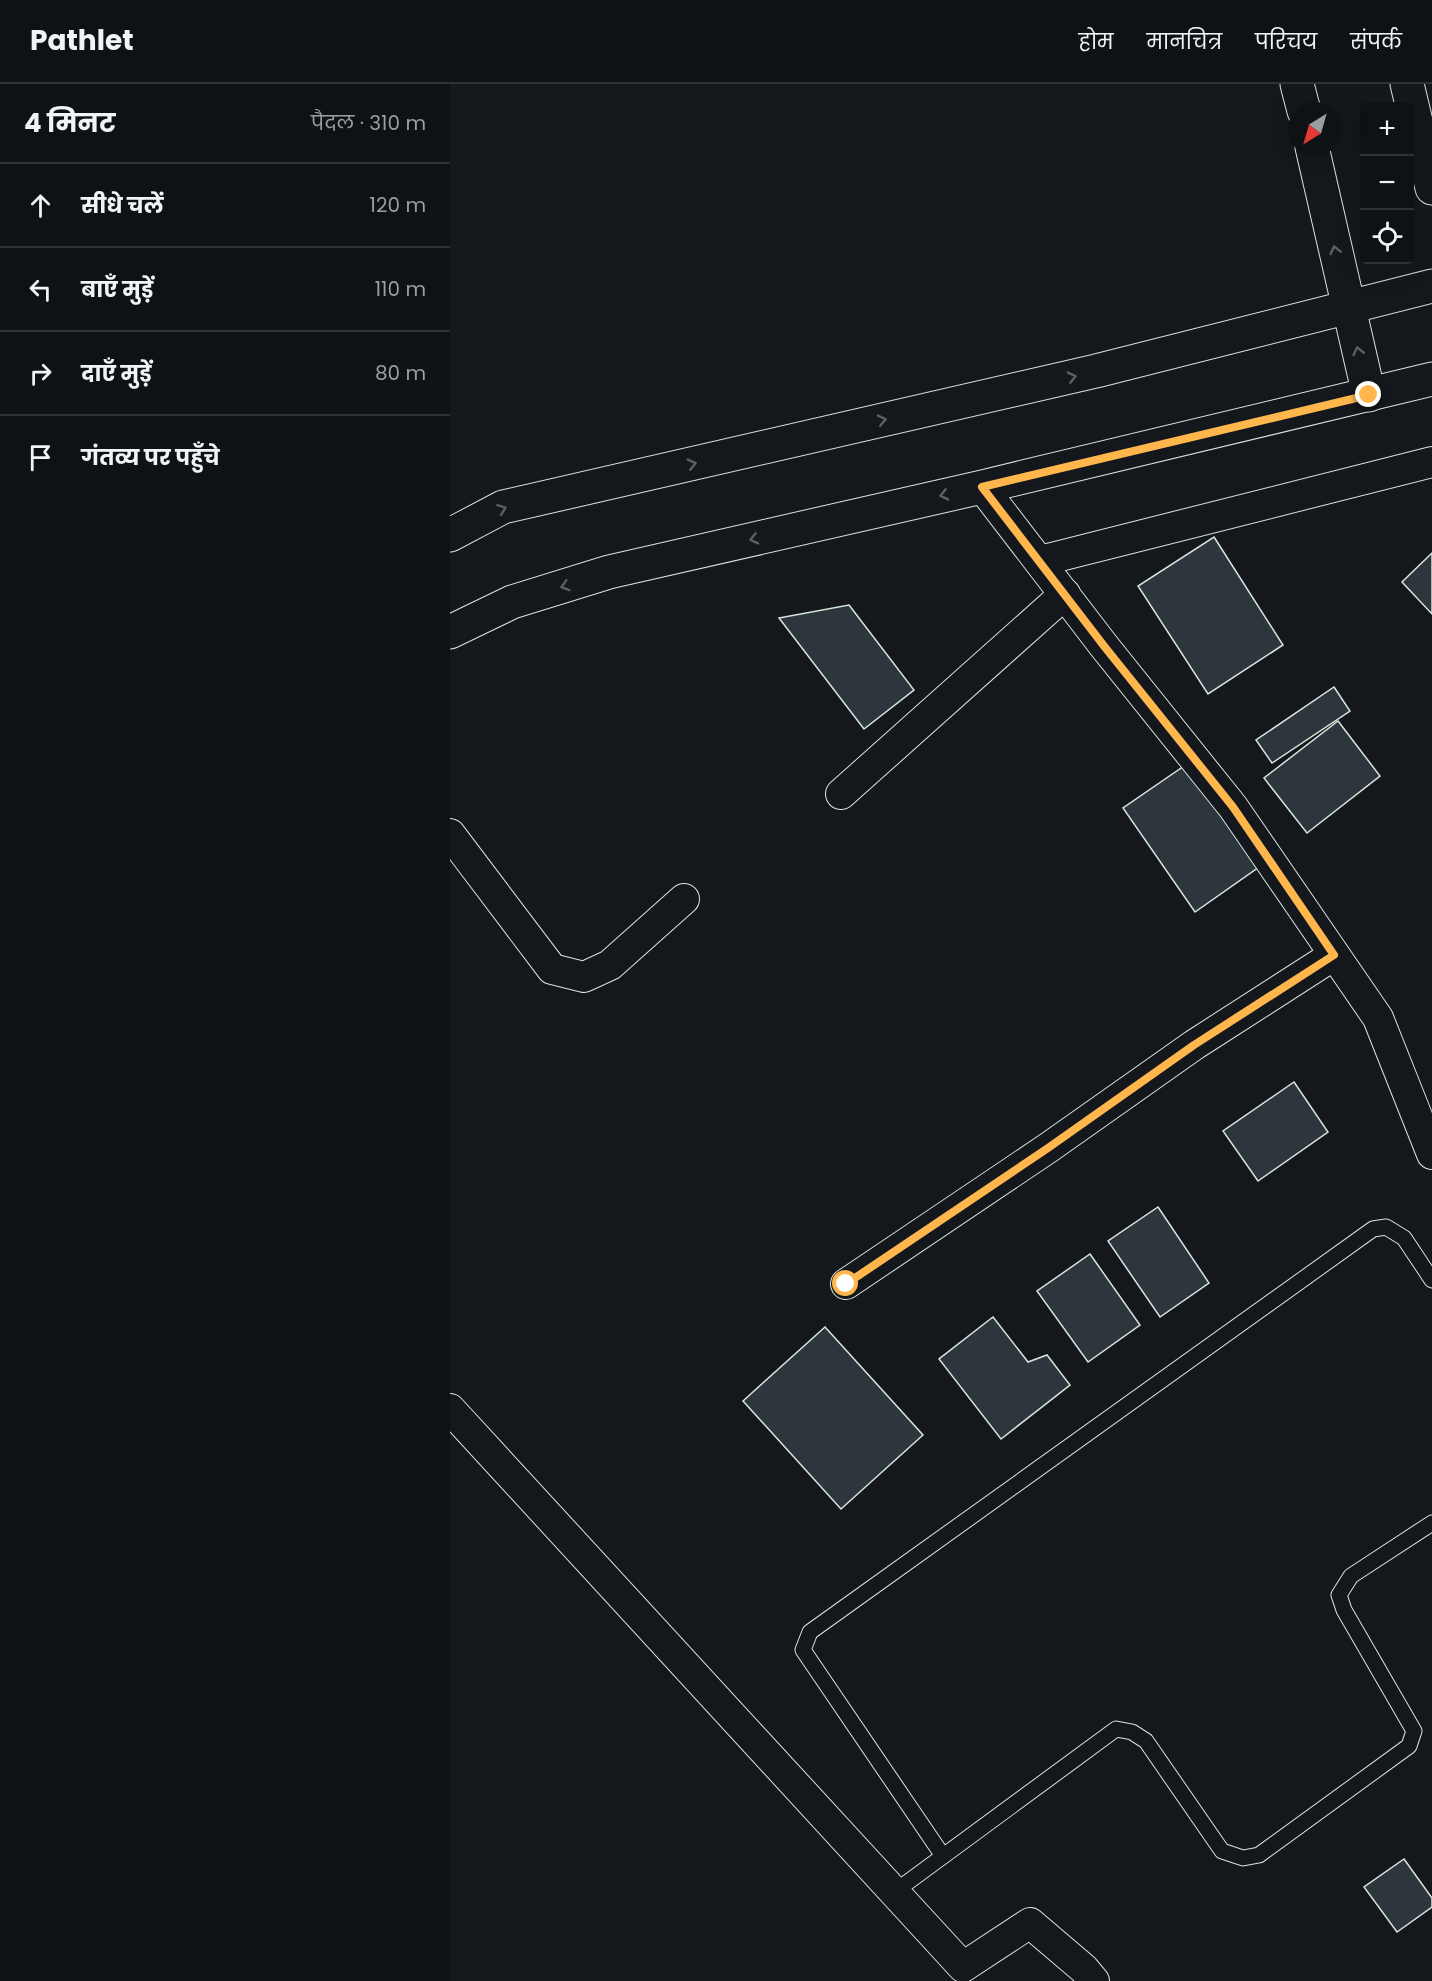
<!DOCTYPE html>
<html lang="hi">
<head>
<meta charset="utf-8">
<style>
  body { margin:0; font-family:Poppins,"Noto Sans Devanagari",sans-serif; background:#181b1e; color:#f1f3f6 }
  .controls { position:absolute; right:18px; top:18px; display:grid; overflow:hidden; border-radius:6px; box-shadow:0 6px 24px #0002 }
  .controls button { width:54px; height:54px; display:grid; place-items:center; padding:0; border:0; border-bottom:2px solid #2f3234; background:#0f1215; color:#f1f3f6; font:30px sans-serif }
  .compass { position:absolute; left:838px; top:18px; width:54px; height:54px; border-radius:50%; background:#0f1215; box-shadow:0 6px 24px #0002; rotate:217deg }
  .stop { position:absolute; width:18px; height:18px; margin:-14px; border:4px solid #ffb74d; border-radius:50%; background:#fff }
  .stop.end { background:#ffb74d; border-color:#fff; box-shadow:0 2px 6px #0008 }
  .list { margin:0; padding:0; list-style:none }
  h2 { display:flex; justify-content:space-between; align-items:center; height:78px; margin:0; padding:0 24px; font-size:26px }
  h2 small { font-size:20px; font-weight:400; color:#9b9ea0 }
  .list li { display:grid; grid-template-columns:39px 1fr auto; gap:18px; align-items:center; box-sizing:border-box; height:84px; padding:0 24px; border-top:2px solid #2f3234 }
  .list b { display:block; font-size:22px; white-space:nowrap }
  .list em { font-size:20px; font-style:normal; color:#9b9ea0 }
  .icon { flex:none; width:33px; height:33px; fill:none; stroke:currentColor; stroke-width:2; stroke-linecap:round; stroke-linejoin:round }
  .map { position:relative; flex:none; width:982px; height:1897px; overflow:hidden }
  header { display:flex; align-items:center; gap:36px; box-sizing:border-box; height:84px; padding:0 30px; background:#0f1215; border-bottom:2px solid #2f3234 }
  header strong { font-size:28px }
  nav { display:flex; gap:33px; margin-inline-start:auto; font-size:21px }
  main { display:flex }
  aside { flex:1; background:#0f1215 }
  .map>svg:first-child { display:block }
</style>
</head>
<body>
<header>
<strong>Pathlet</strong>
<nav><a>होम</a><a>मानचित्र</a><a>परिचय</a><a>संपर्क</a></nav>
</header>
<main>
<aside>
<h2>4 मिनट<small>पैदल · 310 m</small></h2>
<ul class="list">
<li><svg class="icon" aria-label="ahead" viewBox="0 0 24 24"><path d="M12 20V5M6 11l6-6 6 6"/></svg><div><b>सीधे चलें</b></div><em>120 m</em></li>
<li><svg class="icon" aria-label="left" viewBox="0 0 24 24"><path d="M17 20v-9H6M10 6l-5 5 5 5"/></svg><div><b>बाएँ मुड़ें</b></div><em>110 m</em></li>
<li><svg class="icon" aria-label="right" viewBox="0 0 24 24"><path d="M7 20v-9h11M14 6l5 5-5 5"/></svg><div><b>दाएँ मुड़ें</b></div><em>80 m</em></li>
<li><svg class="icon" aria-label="arrive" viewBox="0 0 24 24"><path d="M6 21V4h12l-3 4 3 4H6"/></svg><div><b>गंतव्य पर पहुँचे</b></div></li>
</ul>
</aside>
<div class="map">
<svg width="982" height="1897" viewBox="0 0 982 1897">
  <rect width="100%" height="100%" fill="#14181c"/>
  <g fill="#2c363c" stroke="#d8e6dc" stroke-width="1.5">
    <polygon points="764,453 833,561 758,610 688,502"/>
    <polygon points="982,469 982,530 952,498"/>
    <polygon points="399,521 464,606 414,645 329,534"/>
    <polygon points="884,603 900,627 822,679 806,656"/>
    <polygon points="888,637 930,692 857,749 814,694"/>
    <polygon points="737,680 809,783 745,828 673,724"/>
    <polygon points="844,998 878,1048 808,1097 773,1047"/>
    <polygon points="708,1123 759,1199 710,1233 658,1157"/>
    <polygon points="640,1170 690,1241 638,1278 587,1207"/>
    <polygon points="543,1233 578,1278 597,1271 620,1301 551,1355 489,1275"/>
    <polygon points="375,1243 473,1351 391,1425 293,1317"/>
    <polygon points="954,1775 982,1814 982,1823 947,1848 914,1803"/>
  </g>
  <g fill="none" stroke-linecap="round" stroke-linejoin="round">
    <g stroke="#d8e6dc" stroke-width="17">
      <g id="service">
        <polyline points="493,1772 353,1566 360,1548 923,1145 936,1143 954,1154 982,1196"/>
        <polyline points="443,1809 666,1645 682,1648 696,1657 772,1767 793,1774 809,1771 959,1662 964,1647 894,1526 889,1511 901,1492 982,1439"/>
      </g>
    </g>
    <g stroke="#d8e6dc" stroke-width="32">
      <g id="minor">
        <polyline points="532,403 654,562 783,723 928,934 982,1070"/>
        <polyline points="590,477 982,378"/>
        <polyline points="391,710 615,510"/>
        <polyline points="0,750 102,885 134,893 160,881 234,815"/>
        <polyline points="396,1200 598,1064 744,961 884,871"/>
        <polyline points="0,1325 513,1883 580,1839 634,1885 644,1897"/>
      </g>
    </g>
    <g stroke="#d8e6dc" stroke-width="35">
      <g id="tertiary">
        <polyline points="847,0 854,27"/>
        <polyline points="957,0 982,104"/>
        <polyline points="862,63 919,311"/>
        <polyline points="0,451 53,423 646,287 982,202"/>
        <polyline points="0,548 62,518 159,488 532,403 982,295"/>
      </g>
    </g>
    <use href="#service" stroke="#14181c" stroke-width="15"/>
    <use href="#minor" stroke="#14181c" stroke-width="30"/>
    <use href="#tertiary" stroke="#14181c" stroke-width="33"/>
  </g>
  <defs><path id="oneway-chevron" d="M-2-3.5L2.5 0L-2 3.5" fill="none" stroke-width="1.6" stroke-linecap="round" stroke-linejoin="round" transform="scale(1.5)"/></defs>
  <g stroke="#59605f">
    <use href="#oneway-chevron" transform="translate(885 166) rotate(-103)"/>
    <use href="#oneway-chevron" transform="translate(908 267) rotate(-103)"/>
    <use href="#oneway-chevron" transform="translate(622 293) rotate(-13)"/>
    <use href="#oneway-chevron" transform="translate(432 336) rotate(-13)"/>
    <use href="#oneway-chevron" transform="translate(242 380) rotate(-13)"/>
    <use href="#oneway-chevron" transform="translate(494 411) rotate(167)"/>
    <use href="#oneway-chevron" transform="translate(52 425) rotate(-21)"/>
    <use href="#oneway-chevron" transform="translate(304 455) rotate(167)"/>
    <use href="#oneway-chevron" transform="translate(115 502) rotate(163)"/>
  </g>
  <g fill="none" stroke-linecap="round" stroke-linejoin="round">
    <polyline stroke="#ffb74d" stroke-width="8" points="396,1200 598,1064 744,961 884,871 783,723 654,562 532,403 919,311"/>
  </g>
</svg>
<div class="controls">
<button>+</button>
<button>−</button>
<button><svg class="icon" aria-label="locate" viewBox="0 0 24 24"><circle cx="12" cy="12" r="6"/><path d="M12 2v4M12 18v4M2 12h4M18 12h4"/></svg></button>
</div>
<svg class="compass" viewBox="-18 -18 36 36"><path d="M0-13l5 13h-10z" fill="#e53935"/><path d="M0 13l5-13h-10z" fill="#9b9ea0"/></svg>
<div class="stop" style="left:396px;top:1200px"></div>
<div class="stop end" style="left:919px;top:311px"></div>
</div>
</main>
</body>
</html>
